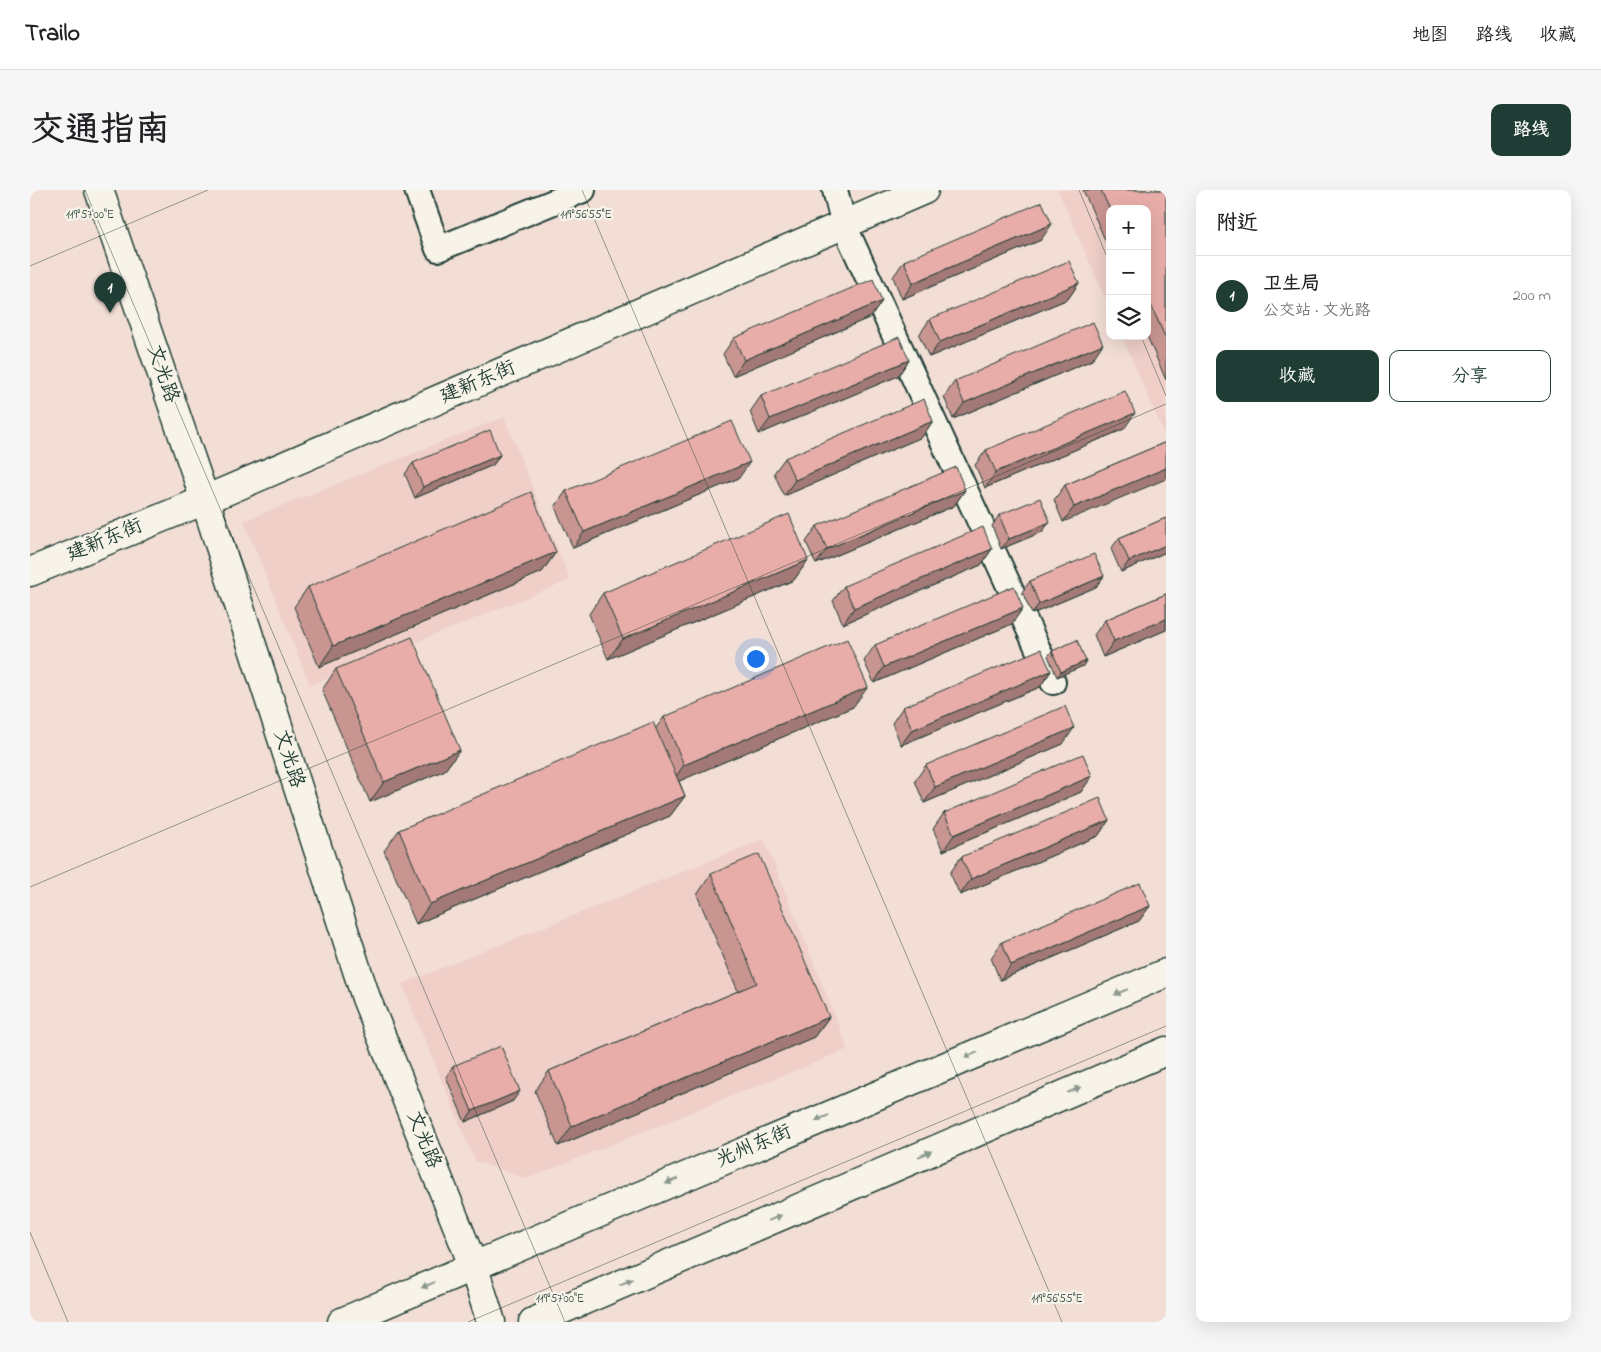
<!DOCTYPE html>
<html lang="zh">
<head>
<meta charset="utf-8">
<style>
  body { margin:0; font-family:"Indie Flower","LXGW WenKai TC",sans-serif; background:#f6f6f6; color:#202124 }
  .controls { position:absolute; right:15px; top:15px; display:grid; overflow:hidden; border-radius:10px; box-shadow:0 5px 20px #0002 }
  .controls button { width:45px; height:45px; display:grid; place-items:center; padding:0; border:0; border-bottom:1px solid #e0e0e0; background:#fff; color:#202124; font:25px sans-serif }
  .you { position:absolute; left:725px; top:468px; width:18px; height:18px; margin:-12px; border:4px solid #fff; border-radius:50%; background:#1a73e8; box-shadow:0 0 0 8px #1a73e833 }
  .badge { display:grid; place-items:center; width:32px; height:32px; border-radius:50%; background:#1f3d34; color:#fff; font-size:16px; font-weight:700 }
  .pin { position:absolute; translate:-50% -41px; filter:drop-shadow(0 1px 2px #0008) }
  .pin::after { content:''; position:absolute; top:26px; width:18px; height:15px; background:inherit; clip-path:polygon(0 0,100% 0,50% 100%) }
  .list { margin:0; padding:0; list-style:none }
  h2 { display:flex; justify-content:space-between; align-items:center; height:65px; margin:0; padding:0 20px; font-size:21px }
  h2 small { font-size:16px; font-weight:400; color:#757577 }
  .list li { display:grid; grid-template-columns:32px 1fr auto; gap:15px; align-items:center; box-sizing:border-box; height:80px; padding:0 20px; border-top:1px solid #e0e0e0 }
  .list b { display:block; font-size:19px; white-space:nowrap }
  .list p { margin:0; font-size:16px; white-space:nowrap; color:#757577 }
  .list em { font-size:16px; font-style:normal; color:#757577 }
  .actions { display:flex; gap:10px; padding:15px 20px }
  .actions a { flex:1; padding:11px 0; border:1px solid #1f3d34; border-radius:10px; text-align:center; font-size:18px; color:#1f3d34 }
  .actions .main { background:#1f3d34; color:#fff }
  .icon { flex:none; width:28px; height:28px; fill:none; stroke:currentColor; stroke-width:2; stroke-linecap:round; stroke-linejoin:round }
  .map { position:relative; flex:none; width:1136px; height:1132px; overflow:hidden; border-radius:10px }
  header { display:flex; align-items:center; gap:30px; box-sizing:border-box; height:70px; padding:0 25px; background:#fff; border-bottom:1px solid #e0e0e0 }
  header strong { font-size:24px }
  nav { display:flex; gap:28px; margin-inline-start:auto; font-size:18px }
  .intro { display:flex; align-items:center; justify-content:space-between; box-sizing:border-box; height:120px; padding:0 30px }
  h1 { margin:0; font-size:35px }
  .button { padding:12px 22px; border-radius:10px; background:#1f3d34; color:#fff; font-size:18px; font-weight:700 }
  main { display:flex; gap:30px; padding:0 30px }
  aside { flex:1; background:#fff; border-radius:10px; box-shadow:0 5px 20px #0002 }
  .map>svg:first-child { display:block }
</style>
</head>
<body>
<header>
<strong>Trailo</strong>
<nav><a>地图</a><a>路线</a><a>收藏</a></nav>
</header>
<div class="intro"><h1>交通指南</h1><a class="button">路线</a></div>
<main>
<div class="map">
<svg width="1136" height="1132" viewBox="0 0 1136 1132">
  <rect width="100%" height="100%" fill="#f2ded5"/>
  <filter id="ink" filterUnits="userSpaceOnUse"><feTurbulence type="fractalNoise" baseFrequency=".02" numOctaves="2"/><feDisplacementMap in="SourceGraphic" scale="10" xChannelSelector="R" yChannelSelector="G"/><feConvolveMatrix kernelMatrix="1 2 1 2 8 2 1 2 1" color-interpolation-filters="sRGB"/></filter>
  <g filter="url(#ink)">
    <g fill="#efcfc8">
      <polygon points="1028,0 1136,0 1136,248 1092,146 1117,146 1117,19 1080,19 1080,119"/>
      <polygon points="474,227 540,390 280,495 214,331"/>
      <polygon points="734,649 818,859 496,989 445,971 372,794"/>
    </g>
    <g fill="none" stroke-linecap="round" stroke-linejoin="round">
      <g stroke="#1f3d34" stroke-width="28">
        <g id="minor">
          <polyline points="387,0 408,59 553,0"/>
          <polyline points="805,0 814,35 1023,492"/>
        </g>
      </g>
      <g stroke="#1f3d34" stroke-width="31">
        <g id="tertiary">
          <polyline points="69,0 175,310 336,808 443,1075 461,1132"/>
          <polyline points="0,382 175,310 894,0"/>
        </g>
      </g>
      <g stroke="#1f3d34" stroke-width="31">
        <g id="secondary">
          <polyline points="312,1132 1136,783"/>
          <polyline points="503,1132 1136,861"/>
        </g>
      </g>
      <use href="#minor" stroke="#f7f3e8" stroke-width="24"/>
      <use href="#tertiary" stroke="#f7f3e8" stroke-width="28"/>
      <use href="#secondary" stroke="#f7f3e8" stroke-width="28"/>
    </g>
    <g fill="#c89591" stroke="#1f3d34">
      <polygon points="1053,0 1136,0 1136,190 1117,146 1117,19 1080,19 1080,61"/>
      <polygon points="1011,50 872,109 863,87 874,71"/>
      <polygon points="1049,93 1038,109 899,167 889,145 900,129"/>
      <polygon points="852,111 841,127 703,186 693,164 704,148"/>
      <polygon points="879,170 868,186 729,244 720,222 731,206"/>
      <polygon points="1062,170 923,229 914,207 925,191"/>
      <polygon points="903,231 892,247 754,306 744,283 755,268"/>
      <polygon points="1094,239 955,298 945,275 956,260"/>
      <polygon points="1136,252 1033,332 1024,310 1035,295"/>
      <polygon points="470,265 463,275 385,308 375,284 383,273"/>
      <polygon points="709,288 543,358 525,317 536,301"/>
      <polygon points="935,300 924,316 786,374 776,352 787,336"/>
      <polygon points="969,325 1012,342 971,359 962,336"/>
      <polygon points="1136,328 1136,362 1091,382 1081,359 1089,348"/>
      <polygon points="962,359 951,375 813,434 803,411 814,396"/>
      <polygon points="526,362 512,382 289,477 264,417 278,397"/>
      <polygon points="778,370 764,390 578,469 559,424 573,403"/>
      <polygon points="1074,386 1066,397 1002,424 992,402 1000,391"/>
      <polygon points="1136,404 1136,440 1073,467 1064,445 1075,430"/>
      <polygon points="982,434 844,493 834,471 845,455"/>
      <polygon points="1022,461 1053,476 1027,487 1018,466"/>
      <polygon points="306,479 430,560 415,580 340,612 292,500"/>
      <polygon points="1021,481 1010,497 871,555 862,533 873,517"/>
      <polygon points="823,517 649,591 655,606 640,626 386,734 354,661 369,640 626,538 634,527"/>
      <polygon points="1033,554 894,613 885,591 896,575"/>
      <polygon points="1062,586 1051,602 913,661 903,639 914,623"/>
      <polygon points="1079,630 1068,646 930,705 920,683 931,667"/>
      <polygon points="681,684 799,827 784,847 528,956 505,901 519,881 708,801 667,705"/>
      <polygon points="1120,716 1109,731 970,790 961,768 972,752"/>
      <polygon points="423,876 483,911 435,932 416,887"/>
    </g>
    <g fill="#a27976" stroke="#1f3d34">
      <polygon points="1022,34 1011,50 872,109 883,93"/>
      <polygon points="1049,93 1038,109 899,167 910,152"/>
      <polygon points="852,111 841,127 703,186 714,170"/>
      <polygon points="1073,154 1062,170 923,229 934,213"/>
      <polygon points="879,170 868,186 729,244 740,229"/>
      <polygon points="1105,223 1094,239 955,298 966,282"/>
      <polygon points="903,231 892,247 754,306 765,290"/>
      <polygon points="470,265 463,275 385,308 393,297"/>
      <polygon points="720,272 709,288 543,358 554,342"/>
      <polygon points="1136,278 1136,289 1033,332 1044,317"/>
      <polygon points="935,300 924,316 786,374 797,359"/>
      <polygon points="1020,332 1012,342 971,359 979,349"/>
      <polygon points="1136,355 1136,362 1091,382 1099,371"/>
      <polygon points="962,359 951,375 813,434 824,418"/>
      <polygon points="526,362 512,382 289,477 303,456"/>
      <polygon points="778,370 764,390 578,469 593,449"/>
      <polygon points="1074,386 1066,397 1002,424 1009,414"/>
      <polygon points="993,418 982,434 844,493 854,477"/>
      <polygon points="1136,429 1136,440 1073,467 1084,451"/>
      <polygon points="1056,471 1053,476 1027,487 1031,482"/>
      <polygon points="1021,481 1010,497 871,555 882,540"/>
      <polygon points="838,497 823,517 640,595 654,575"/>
      <polygon points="1044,538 1033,554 894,613 905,597"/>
      <polygon points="430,560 415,580 340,612 354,592"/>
      <polygon points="1062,586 1051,602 913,661 924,645"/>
      <polygon points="655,606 640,626 386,734 400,714"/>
      <polygon points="1079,630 1068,646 930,705 941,689"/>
      <polygon points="1120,716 1109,731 970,790 981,775"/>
      <polygon points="799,827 784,847 528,956 542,936"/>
      <polygon points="490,901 483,911 435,932 442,921"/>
    </g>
    <g fill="#e8ada9" stroke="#1f3d34">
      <polygon points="1071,0 1136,0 1136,149 1117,106 1117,19 1080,19 1080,20"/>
      <polygon points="1012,12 1022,34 883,93 874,71"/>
      <polygon points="1039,71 1049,93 910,152 900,129"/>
      <polygon points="843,89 852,111 714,170 704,148"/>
      <polygon points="1063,132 1073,154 934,213 925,191"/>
      <polygon points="869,147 879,170 740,229 731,206"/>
      <polygon points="1095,201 1105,223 966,282 956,260"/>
      <polygon points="894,209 903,231 765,290 755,268"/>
      <polygon points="702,231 720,272 554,342 536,301"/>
      <polygon points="460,240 470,265 393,297 383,273"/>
      <polygon points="1136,252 1136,278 1044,317 1035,295"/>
      <polygon points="926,277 935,300 797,359 787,336"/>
      <polygon points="501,302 526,362 303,456 278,397"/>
      <polygon points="1010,308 1020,332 979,349 969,325"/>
      <polygon points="759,324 778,370 593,449 573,403"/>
      <polygon points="1136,328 1136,355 1099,371 1089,348"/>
      <polygon points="953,337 962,359 824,418 814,396"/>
      <polygon points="1064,364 1074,386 1009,414 1000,391"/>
      <polygon points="984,396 993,418 854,477 845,455"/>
      <polygon points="1136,404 1136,429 1084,451 1075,430"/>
      <polygon points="382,447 430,560 354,592 306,479"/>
      <polygon points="817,449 838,497 654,575 634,527"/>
      <polygon points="1047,450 1056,471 1031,482 1022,461"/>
      <polygon points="1011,459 1021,481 882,540 873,517"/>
      <polygon points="1035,516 1044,538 905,597 896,575"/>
      <polygon points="623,532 655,606 400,714 369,640"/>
      <polygon points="1053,564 1062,586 924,645 914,623"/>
      <polygon points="1070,608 1079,630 941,689 931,667"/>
      <polygon points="729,664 799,827 542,936 519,881 727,793 681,684"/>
      <polygon points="1110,693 1120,716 981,775 972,752"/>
      <polygon points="471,856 490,901 442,921 423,876"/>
    </g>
    <defs><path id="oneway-solid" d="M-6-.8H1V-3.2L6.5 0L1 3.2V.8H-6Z" transform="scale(1.25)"/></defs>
    <g fill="#8b988e">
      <use href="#oneway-solid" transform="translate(1091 802) rotate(157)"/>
      <use href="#oneway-solid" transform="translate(941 865) rotate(157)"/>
      <use href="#oneway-solid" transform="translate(1044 900) rotate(-23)"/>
      <use href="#oneway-solid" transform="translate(792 928) rotate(157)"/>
      <use href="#oneway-solid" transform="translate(895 964) rotate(-23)"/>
      <use href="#oneway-solid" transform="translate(642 991) rotate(157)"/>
      <use href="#oneway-solid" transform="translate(745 1028) rotate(-23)"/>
      <use href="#oneway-solid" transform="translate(596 1092) rotate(-23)"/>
      <use href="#oneway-solid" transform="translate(398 1095) rotate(157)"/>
    </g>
  </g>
  <path fill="none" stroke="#1f3d34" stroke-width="1" stroke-opacity="0.45" d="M55,0L535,1132M552,0L1032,1132M1049,0L1080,74M0,76L178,0M1111,146L1136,206M0,697L1136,214M0,1042L38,1132M438,1132L1136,836"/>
  <g text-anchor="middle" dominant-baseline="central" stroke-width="4.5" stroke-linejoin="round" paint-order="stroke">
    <g font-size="20" fill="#1f3d34" stroke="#f7f3e8">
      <text transform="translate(132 184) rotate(71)">文光路</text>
      <text transform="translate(448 193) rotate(-23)">建新东街</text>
      <text transform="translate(75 351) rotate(-23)">建新东街</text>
      <text transform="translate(258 569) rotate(72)">文光路</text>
      <text transform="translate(393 950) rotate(68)">文光路</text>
      <text transform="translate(724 957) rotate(-23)">光州东街</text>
    </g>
  </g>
  <g font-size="12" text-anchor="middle" fill="#1f3d34" stroke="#f7f3e8" stroke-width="4.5" stroke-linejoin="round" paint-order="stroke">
    <text x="60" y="28">119°57'00"E</text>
    <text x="556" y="28">119°56'55"E</text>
    <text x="530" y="1112">119°57'00"E</text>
    <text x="1027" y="1112">119°56'55"E</text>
  </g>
</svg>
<div class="controls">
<button>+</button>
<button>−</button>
<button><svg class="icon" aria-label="layers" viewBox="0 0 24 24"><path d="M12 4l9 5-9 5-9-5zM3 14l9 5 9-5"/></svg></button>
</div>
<div class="you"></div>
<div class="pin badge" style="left:80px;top:123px">1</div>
</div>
<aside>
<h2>附近<small></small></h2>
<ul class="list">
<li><span class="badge">1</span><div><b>卫生局</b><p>公交站 · 文光路</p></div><em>200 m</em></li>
</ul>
<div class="actions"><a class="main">收藏</a><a>分享</a></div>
</aside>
</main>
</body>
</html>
